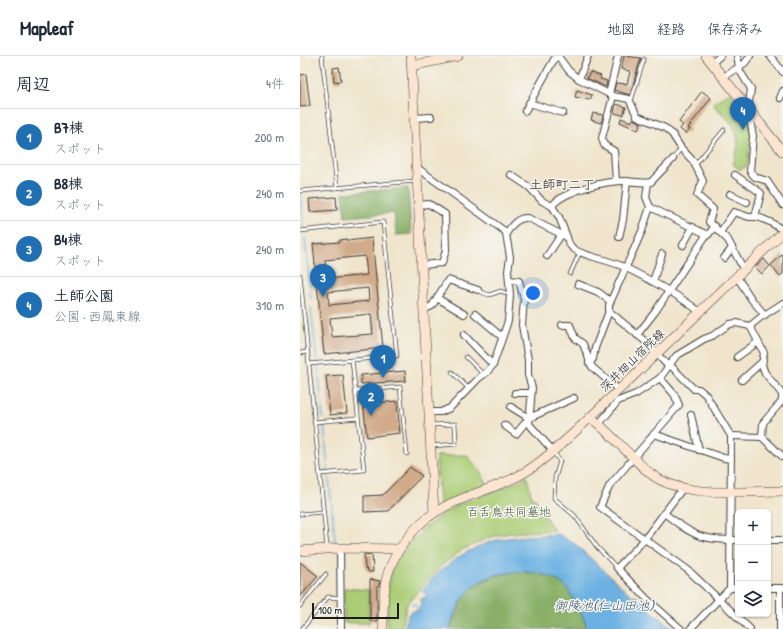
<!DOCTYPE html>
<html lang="ja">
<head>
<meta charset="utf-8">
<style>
  body { margin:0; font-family:"Patrick Hand","Klee One",sans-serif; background:#f2f2f3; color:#1f2937 }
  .controls { position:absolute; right:12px; bottom:12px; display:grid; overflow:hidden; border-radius:6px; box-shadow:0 1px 3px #0004 }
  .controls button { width:36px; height:36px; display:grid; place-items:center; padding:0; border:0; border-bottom:1px solid #e0e1e3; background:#fff; color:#1f2937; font:20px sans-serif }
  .scale { position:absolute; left:12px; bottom:10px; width:87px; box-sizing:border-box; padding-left:4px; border:2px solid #1c1c1c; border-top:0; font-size:11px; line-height:14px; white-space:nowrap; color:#1c1c1c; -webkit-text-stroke:3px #f6f6f2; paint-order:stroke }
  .you { position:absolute; left:233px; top:237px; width:14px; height:14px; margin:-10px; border:3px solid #fff; border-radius:50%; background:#1a73e8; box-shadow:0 0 0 6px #1a73e833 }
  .badge { display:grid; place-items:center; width:26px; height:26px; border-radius:50%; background:#1f6fb2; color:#fff; font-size:13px; font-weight:700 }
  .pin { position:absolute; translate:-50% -33px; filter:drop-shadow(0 1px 2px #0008) }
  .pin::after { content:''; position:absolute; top:21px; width:14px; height:12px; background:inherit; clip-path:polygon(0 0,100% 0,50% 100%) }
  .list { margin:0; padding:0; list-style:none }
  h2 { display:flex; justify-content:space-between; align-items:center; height:52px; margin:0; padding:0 16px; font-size:17px }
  h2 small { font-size:13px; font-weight:400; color:#747a83 }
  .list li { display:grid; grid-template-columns:26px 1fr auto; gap:12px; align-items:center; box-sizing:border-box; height:56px; padding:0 16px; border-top:1px solid #e0e1e3 }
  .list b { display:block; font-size:15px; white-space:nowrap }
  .list p { margin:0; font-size:13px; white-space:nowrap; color:#747a83 }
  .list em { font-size:13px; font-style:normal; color:#747a83 }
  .icon { flex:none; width:22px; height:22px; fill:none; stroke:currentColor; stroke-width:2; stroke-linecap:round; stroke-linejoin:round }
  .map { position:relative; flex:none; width:483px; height:573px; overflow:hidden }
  header { display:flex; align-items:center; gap:24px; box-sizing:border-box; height:56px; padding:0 20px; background:#fff; border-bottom:1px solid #e0e1e3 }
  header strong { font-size:19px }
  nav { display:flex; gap:22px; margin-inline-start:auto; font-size:14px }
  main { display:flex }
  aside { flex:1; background:#fff }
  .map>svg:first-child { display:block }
</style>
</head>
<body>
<header>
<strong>Mapleaf</strong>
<nav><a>地図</a><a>経路</a><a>保存済み</a></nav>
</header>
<main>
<aside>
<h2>周辺<small>4件</small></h2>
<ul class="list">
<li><span class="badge">1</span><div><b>B7棟</b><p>スポット</p></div><em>200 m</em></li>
<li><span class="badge">2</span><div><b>B8棟</b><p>スポット</p></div><em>240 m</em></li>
<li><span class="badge">3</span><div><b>B4棟</b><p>スポット</p></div><em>240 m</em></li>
<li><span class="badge">4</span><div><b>土師公園</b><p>公園 · 西鳳東線</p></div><em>310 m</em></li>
</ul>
</aside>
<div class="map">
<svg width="483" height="573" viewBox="0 0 483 573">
  <rect width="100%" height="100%" fill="#f6f6f2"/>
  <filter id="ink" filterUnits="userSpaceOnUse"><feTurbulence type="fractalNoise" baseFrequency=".025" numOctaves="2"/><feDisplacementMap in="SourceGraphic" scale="8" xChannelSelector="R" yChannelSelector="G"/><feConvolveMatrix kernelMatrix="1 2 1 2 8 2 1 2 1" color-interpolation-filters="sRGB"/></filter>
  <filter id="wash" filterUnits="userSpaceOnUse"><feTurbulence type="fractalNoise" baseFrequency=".012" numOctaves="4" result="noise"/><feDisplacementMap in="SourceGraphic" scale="16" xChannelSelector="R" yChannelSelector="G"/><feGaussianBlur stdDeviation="0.9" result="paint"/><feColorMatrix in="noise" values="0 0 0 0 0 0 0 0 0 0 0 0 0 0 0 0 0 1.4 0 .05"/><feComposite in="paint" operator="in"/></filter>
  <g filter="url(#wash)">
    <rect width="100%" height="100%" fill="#f0e5cc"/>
    <g fill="#accd76" stroke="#647449">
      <path d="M430,36L447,58L452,81L447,110L440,114L433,108C444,76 435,69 412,48C417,42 424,42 430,36Z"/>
      <polygon points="166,399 177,411 188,429 141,450 139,449 136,400"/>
      <path d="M227,421L232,442H236L237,448L254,474L209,477L191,481L162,494L141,510L107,548L101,573H87C87,553 87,534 92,515C100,491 134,461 156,450C179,439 204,434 227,421Z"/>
      <polygon points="44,532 69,534 69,567 44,567"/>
    </g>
    <g fill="#89b067" stroke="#526642">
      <polygon points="108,132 111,178 96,179 94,157 45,161 43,137"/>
      <path d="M230,515C242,518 254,521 264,529C272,536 285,562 287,573H150C152,565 155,561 159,553C160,551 160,547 162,545C173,521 207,516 230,515Z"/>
    </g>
    <path fill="#6cb1e2" stroke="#44667f" d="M258,478L275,488L332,540L337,541L343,549L374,573H287C285,563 280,554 274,545C271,540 269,533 265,530C243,510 194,512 173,531C162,541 153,559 150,573H104L108,559C116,551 122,558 121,543L128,539L122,535C143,508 175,486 209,482C226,479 242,480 258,478Z"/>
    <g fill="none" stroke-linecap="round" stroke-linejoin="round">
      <g stroke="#6cb1e2" stroke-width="1.5">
        <polyline points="0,138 3,170"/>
        <polyline points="5,182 11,243"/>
        <polyline points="11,252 17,305"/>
        <polyline points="18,310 23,362"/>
        <polyline points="24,368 28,417"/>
        <polyline points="29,422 35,485"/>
        <polyline points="112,548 120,552"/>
      </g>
    </g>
    <g id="blocks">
      <g fill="#d2ab8a" fill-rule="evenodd">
        <polygon points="324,0 341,2 330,39 314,34 316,27 327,28 329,20 330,15 321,13"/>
        <polygon points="39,11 41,25 34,26 33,12"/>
        <polygon points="290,16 301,20 300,23 307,25 306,31 287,22"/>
        <polygon points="6,18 10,50 0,51 0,19"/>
        <polygon points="277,34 292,39 290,44 275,41"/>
        <polygon points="402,35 411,42 388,72 390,73 386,78 380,73 383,69 379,66"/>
        <polygon points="316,48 326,51 323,59 314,57"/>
        <polygon points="293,57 303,59 301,67 291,64"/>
        <polygon points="321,62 331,66 333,63 341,67 338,74 320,66"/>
        <polygon points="36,141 37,154 10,156 9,143"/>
        <path d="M72,182L83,292L24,298L13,188L40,186V184L47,183V185ZM65,200L67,219L27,223L25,204ZM68,232L69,245L29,249L28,236ZM71,258L73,278L32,281L30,262Z"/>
        <polygon points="483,198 483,218 479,220 471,209"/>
        <polygon points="464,203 470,210 462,218 455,211"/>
        <polygon points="105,315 106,325 61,328 61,319"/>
        <polygon points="43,319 47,357 30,359 26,320"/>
        <polygon points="75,337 76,347 97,345 100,377 67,381 62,338"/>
        <polygon points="110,411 122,420 88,455 64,456 64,440 83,439"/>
        <polygon points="64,498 72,499 73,516 69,516 65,512"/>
        <polygon points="0,506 18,520 0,541"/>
        <polygon points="70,523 80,525 79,530 77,530 77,565 70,565"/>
      </g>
    </g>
  </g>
  <g filter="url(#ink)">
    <use href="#blocks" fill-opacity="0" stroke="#3c3a36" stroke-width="1"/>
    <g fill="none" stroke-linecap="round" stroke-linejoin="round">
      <g stroke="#3c3a36" stroke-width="4.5">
        <g id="lane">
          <polyline points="22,0 37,132"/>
          <polyline points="331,45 344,3"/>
          <polyline points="373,103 381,92"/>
          <polyline points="395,109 424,74"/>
          <polyline points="0,135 116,125"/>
          <polyline points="0,175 83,166 97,300 9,308"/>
          <polyline points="270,218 280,196"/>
          <polyline points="0,219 27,491"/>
          <polyline points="181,236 189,239 201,235 210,239"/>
          <polyline points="0,297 7,296"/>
          <polyline points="166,301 183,318"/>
          <polyline points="152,316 168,332"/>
          <polyline points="55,335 100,331 107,398"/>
          <polyline points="14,366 58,362"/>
          <polyline points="131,369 155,368 156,388 132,390"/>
          <polyline points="254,397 260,405 255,422 254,442 275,460 297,491 317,512"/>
          <polyline points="20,418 64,414 52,304"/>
          <polyline points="0,458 23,456"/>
          <polyline points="0,550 26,518"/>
          <polyline points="2,573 28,541 40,542"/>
        </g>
      </g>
      <g stroke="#3c3a36" stroke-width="8">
        <g id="street">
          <polyline points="258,0 269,15 279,23 313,40 329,43 337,60 365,72 372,78 381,92 393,105 403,125 397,139 413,153 409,166 428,184 444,214"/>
          <polyline points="437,0 440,15 451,33 448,53 453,80 450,115 455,121 467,125 483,149"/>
          <polyline points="470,0 483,16"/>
          <polyline points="412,7 420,0"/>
          <polyline points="423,21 445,7 450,0"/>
          <polyline points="279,23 288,0"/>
          <polyline points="309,38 318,0"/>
          <polyline points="313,40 302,82 304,89 314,95 316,125"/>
          <polyline points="480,42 483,35"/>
          <polyline points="229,47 263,57"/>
          <polyline points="225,55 256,0"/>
          <polyline points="114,62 131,61"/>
          <polyline points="116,111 206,176"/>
          <polyline points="211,119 229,131 242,145 252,150 259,161 267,181"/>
          <polyline points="435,119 461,137 455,161"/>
          <polyline points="348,127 346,141 350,151 408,179 415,170"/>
          <polyline points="430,138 447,146"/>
          <polyline points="119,149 129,148 145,158 146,194 142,207 123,209"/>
          <path d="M252,150C263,135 305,125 323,125C332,125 342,128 351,126L373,103"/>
          <polyline points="350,151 342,175 309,249 309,255 346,286 368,310"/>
          <polyline points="421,175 434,156 449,161 458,161 470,166 483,174"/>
          <polyline points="319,181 323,164 327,125"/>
          <polyline points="383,189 393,171"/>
          <polyline points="247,200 261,179"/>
          <polyline points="424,202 432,192"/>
          <polyline points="437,221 452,244 465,259"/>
          <polyline points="210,224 219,225 224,243 222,269 228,304 228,319 232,332 229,368 253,395"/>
          <polyline points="353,225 362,198"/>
          <polyline points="278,228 298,236 310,245"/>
          <polyline points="137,242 164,258"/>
          <polyline points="125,253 132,250 148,224 178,234"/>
          <polyline points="175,258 202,281"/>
          <polyline points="262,269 270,269 275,282 283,288 292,311 319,334"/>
          <polyline points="450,270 461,261 483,247"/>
          <polyline points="164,279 193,309"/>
          <polyline points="337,279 355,256 407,178"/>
          <polyline points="437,301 458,286"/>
          <polyline points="289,307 293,303 295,292 309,255"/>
          <polyline points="369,308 394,333 399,333 406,339 431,380 430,532"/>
          <polyline points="442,324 462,306"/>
          <polyline points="215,337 231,337"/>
          <polyline points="211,351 229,362"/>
          <path d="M130,356H141L150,352L179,322L187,316L193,309L208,265L210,239L208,215L210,201L206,178C211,170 217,161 228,162L267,181C268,188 271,192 277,195C292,202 309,204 324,211C351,224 376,237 400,256"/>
          <polyline points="391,359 399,394"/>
          <polyline points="299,368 318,345 336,338 360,322"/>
          <polyline points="204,369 216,378 229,362 274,342"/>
          <polyline points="354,378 424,402 431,403"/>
          <polyline points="431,380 462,381 483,401"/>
          <path d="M364,457C394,480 399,484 438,484"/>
          <polyline points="468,484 483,484"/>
          <polyline points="40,492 41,573"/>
          <polyline points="468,532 483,532"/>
          <polyline points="480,532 480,573"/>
          <polyline points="381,573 348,544 317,512 344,484 383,432"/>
          <polyline points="390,573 430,532 438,532"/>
          <polyline points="450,573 388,514 300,451 310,429 379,349 374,338 360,322 376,300 404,283 412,280 430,268 436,267 450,270 464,297 462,309 465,317 482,338 482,345 463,367 462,381"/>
        </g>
      </g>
      <g stroke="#3c3a36" stroke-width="10">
        <g id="secondary">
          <polyline points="111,0 134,457"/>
          <polyline points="406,0 483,96"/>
          <polyline points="111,10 158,0"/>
          <path d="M290,361C312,378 329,400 351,418C383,443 444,435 483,435"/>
          <polyline points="0,495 40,492 99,493"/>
          <path d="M83,573C83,528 84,508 115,473C148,437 200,437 237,408C268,385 295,356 324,329C377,278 430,227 483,176"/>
        </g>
      </g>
      <use href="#lane" stroke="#fff" stroke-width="3"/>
      <use href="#street" stroke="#fff" stroke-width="6"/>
      <use href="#secondary" stroke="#fce5d0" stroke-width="9"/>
    </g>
  </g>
  <g text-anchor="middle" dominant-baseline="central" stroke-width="3" stroke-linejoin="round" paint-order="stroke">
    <g font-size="12" fill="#1c1c1c" stroke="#f6f6f2">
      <text transform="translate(332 304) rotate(-44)">深井畑山宿院線</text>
    </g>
    <g font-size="12" fill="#4e5a3c" stroke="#f6f6f2">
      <text x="209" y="455">百舌鳥共同墓地</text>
    </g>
    <g font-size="13" font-weight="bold" fill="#5c4e42" stroke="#f6f6f2">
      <text x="262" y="128">土師町二丁</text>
    </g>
    <g font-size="13" font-style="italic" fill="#3c586b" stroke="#f6f6f2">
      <text x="304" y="549">御陵池(仁山田池)</text>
    </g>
  </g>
</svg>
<div class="controls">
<button>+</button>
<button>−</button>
<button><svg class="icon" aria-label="layers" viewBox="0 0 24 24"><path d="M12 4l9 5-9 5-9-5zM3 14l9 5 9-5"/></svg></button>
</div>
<div class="scale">100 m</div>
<div class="you"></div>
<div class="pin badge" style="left:83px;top:322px">1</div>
<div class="pin badge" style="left:71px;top:360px">2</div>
<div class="pin badge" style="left:23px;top:241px">3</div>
<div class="pin badge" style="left:443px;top:74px">4</div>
</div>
</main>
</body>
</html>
